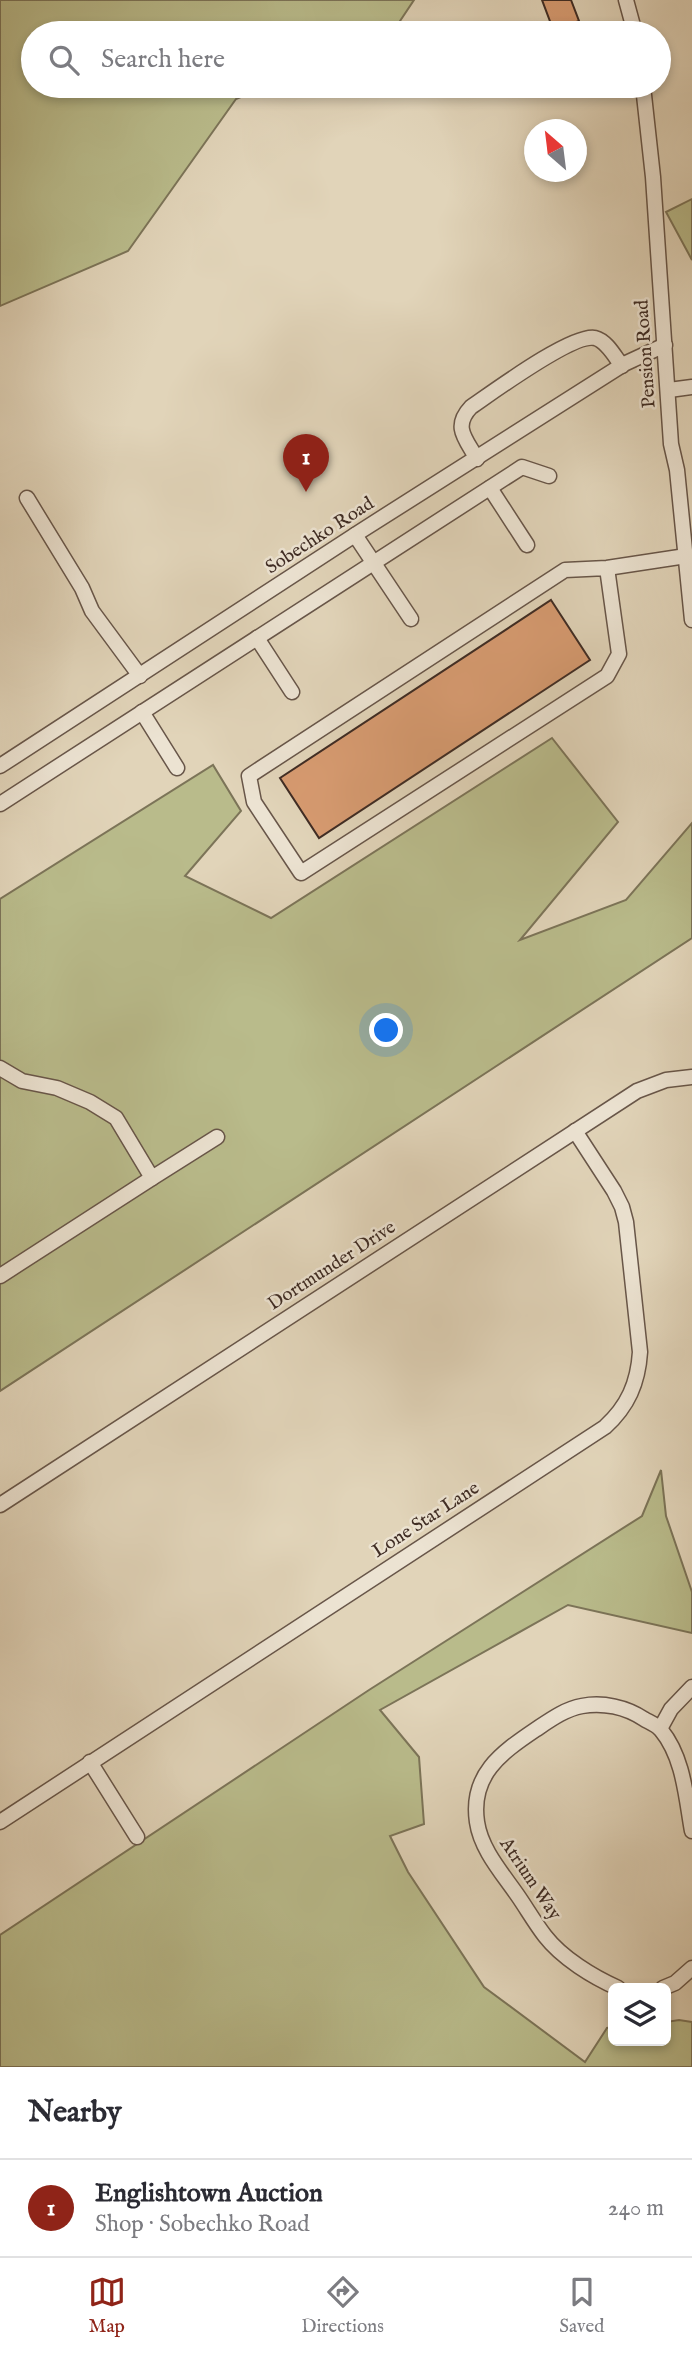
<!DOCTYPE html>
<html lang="en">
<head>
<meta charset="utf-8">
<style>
  body { margin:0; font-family:"IM FELL English",serif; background:#f2f2f3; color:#2b2b33 }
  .controls { position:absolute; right:21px; bottom:21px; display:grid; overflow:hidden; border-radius:10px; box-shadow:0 4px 10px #0003 }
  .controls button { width:63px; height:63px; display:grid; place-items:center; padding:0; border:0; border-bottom:2px solid #e1e1e2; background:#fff; color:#2b2b33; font:35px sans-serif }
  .compass { position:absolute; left:524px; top:119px; width:63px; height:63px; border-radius:50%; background:#fff; box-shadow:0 4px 10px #0003; rotate:332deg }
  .you { position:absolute; left:387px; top:1031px; width:24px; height:24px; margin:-18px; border:5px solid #fff; border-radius:50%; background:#1a73e8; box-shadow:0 0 0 10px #1a73e833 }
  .badge { display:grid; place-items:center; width:46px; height:46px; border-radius:50%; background:#8f2418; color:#fff; font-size:23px; font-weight:700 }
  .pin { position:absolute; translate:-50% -58px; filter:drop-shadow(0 2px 4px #0008) }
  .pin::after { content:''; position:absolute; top:37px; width:24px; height:21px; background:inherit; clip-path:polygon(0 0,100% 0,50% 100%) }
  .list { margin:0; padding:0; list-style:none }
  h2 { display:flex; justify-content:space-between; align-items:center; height:91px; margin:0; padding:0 28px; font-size:30px }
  h2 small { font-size:23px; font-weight:400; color:#7c7c81 }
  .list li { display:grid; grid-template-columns:46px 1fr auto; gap:21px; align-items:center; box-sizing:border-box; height:98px; padding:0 28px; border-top:2px solid #e1e1e2 }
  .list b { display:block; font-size:26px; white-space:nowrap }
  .list p { margin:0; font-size:23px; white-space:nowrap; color:#7c7c81 }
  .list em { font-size:23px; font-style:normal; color:#7c7c81 }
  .icon { flex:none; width:38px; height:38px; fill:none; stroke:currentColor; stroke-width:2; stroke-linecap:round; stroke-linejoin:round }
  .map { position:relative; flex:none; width:692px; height:2067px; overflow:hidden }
  .search { position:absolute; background:#fff; box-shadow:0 4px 10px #0003; left:21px; right:21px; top:21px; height:77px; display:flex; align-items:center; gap:18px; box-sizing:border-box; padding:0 24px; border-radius:38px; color:#7c7c81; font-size:26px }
  .sheet { height:189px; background:#fff }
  nav { display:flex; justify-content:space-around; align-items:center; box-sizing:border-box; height:98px; border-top:2px solid #e1e1e2; background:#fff; font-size:19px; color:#7c7c81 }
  nav a { display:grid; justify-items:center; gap:4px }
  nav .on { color:#8f2418 }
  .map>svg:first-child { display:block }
</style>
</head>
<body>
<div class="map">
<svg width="692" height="2067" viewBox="0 0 692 2067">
  <rect width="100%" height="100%" fill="#e1d4b9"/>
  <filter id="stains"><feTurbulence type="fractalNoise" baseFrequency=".00286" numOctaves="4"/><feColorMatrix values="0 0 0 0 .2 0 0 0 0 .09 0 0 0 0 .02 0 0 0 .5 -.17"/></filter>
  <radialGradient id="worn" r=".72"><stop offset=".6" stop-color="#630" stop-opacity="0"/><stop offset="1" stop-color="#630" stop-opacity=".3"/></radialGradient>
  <g fill="#b9bb8b" stroke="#7c7458" stroke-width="2">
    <polygon points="0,0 414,0 392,33 33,33 33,86 267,86 236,99 128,251 0,306"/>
    <polygon points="692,199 692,260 666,212"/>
    <polygon points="552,738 618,822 520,940 626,900 692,823 692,938 0,1391 0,899 213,765 241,811 185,876 271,918"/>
    <polygon points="661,1470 666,1516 692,1592 692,1633 568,1605 380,1710 419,1757 424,1824 390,1836 408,1872 484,1987 585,2062 607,2028 613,2027 613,2041 666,2041 666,2022 679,2020 692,2022 692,2067 0,2067 0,1935 369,1690 642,1516"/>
  </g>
  <g fill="#d79b71" stroke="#3f2c24" stroke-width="2">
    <polygon points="542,0 571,0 579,21 576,22 581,33 545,33 543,27 551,24"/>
    <polygon points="551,600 590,660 319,838 280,778"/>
  </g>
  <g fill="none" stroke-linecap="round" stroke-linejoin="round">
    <g stroke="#685649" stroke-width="17">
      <g id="minor">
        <polyline points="626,0 635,33"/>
        <polyline points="643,86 653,177 671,444 677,470 692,620"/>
        <polyline points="669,390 692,387"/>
        <path d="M477,459C466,439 452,427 471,407C493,392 573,333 595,338C607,341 615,357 622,366"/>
        <polyline points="490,488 527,545"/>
        <polyline points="27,498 82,588 92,611 140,676"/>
        <polyline points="355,535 411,619"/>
        <polyline points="607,568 619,654 607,676 301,873 254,802 249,776 565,570 607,568 686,556"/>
        <polyline points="257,638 292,692"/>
        <polyline points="142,712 177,768"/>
        <polyline points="0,766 361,531 624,364 665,345"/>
        <polyline points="0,804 522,467 549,476"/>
        <polyline points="0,1068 22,1081 57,1088 90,1102 116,1118 152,1178 0,1276"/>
        <polyline points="152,1178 217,1137"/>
        <polyline points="0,1505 637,1091 666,1080 692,1077"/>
        <polyline points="660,1729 671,1709 692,1687"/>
        <polyline points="90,1762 137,1837"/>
        <path d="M0,1822L605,1427C628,1406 638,1383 640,1352L626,1222L622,1207L614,1191L575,1131"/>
        <path d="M618,1988C593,1977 562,1958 545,1936C535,1923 527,1909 518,1896C503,1874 481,1850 477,1822C470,1775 501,1753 535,1730C550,1720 565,1709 582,1706C603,1702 626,1707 644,1719C649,1722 657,1725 661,1730C684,1758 686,1798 692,1831"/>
        <polyline points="663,1988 675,1983 692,1968"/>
      </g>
    </g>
    <use href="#minor" stroke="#ece3d2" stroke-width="14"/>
  </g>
  <g text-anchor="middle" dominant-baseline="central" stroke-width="5" stroke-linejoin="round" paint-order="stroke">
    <g font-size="19" fill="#3f2c24" stroke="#ece3d2">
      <text transform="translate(646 354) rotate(-94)">Pension Road</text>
      <text transform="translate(320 536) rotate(-33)">Sobechko Road</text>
      <text transform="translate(332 1266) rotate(-33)">Dortmunder Drive</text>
      <text transform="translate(426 1520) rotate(-33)">Lone Star Lane</text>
      <text transform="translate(530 1879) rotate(56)">Atrium Way</text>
    </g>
  </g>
  <rect width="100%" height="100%" filter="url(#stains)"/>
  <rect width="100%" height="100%" fill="url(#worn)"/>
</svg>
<div class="controls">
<button><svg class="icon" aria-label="layers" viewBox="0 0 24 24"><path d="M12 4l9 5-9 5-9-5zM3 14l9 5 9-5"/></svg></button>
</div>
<svg class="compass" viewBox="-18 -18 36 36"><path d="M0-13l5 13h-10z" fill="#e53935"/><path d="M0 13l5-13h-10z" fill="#7c7c81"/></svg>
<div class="you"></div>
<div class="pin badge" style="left:306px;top:492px">1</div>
<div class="search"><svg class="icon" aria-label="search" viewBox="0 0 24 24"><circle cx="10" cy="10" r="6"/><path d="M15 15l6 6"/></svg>Search here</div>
</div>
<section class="sheet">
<h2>Nearby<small></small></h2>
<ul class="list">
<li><span class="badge">1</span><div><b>Englishtown Auction</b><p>Shop · Sobechko Road</p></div><em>240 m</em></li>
</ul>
</section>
<nav>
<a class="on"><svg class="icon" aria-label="map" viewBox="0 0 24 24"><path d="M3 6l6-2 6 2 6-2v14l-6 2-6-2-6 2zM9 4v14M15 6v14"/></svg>Map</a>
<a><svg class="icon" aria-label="directions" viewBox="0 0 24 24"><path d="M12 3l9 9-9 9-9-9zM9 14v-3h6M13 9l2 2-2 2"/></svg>Directions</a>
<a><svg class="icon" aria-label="saved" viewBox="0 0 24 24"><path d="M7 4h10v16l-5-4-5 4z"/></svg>Saved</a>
</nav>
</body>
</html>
